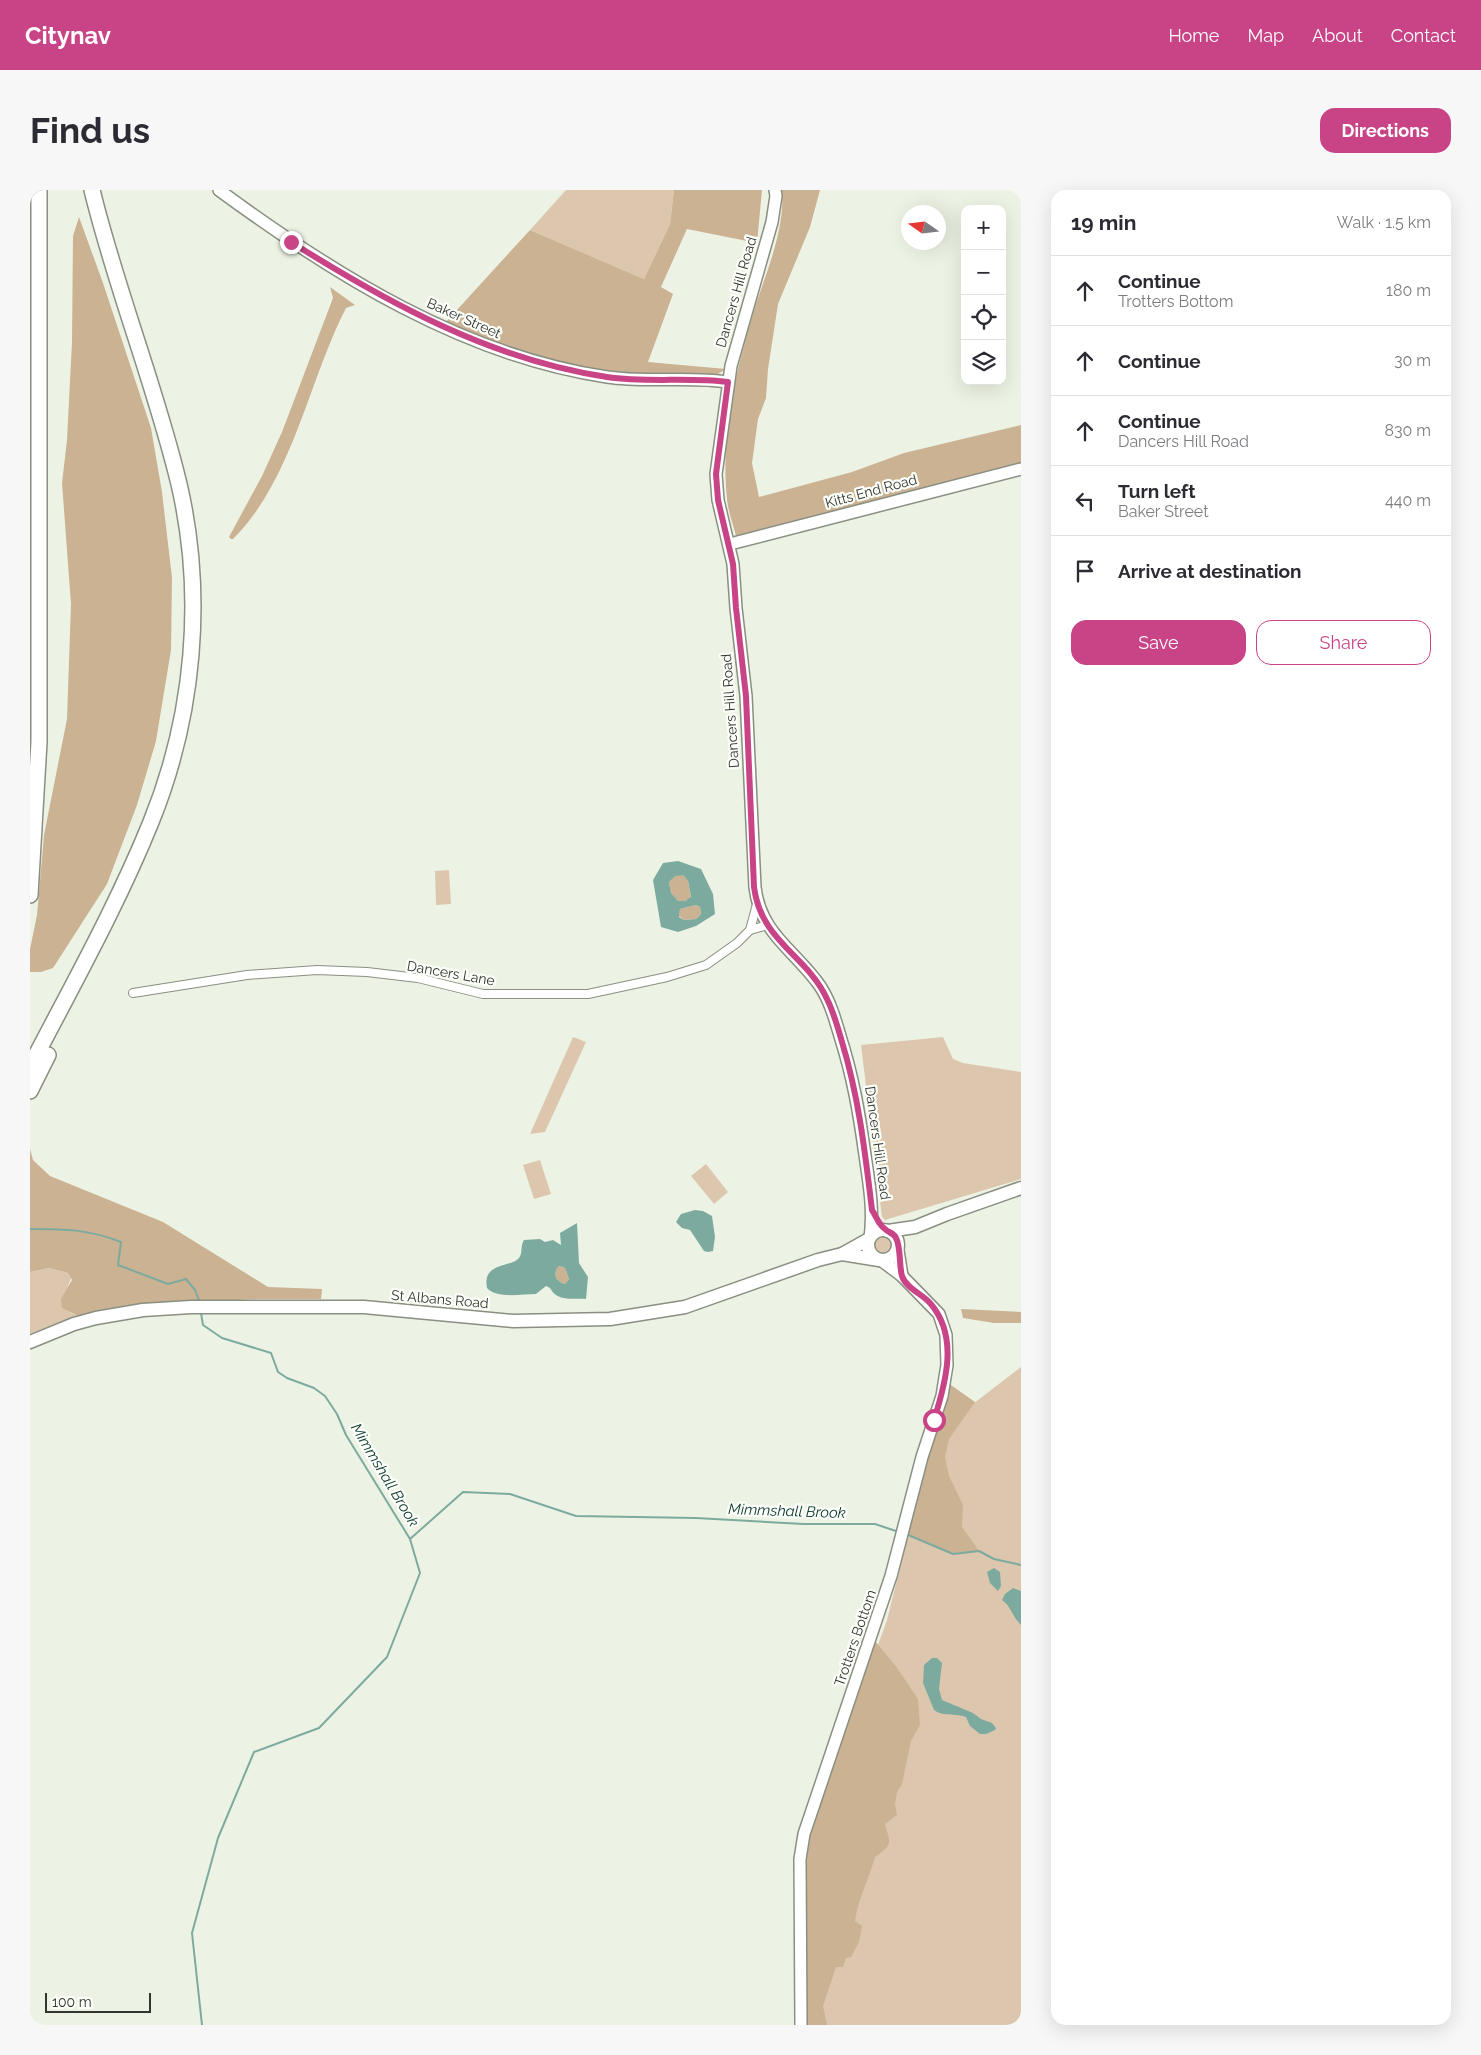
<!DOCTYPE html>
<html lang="en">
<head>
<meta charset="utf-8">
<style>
  body { margin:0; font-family:Raleway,sans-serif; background:#f7f7f7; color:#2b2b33 }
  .controls { position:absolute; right:15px; top:15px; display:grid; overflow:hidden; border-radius:10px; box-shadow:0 5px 20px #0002 }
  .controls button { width:45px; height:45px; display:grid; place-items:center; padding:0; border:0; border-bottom:1px solid #e1e1e2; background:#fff; color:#2b2b33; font:25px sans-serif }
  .compass { position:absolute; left:871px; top:15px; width:45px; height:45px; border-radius:50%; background:#fff; box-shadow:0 5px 20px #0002; rotate:284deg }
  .scale { position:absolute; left:15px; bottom:12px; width:106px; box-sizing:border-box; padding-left:5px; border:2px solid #32342f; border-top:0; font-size:14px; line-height:18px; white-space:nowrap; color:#32342f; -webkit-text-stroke:4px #fcfff9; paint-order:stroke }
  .stop { position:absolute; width:15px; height:15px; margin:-11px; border:4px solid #c94487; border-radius:50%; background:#fff }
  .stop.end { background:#c94487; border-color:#fff; box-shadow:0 1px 5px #0008 }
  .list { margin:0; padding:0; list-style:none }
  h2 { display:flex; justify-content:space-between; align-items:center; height:65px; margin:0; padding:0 20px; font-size:21px }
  h2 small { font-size:16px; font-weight:400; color:#7c7c81 }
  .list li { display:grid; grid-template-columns:32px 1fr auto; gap:15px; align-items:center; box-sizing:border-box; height:70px; padding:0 20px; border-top:1px solid #e1e1e2 }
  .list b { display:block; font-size:19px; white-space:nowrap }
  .list p { margin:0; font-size:16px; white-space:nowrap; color:#7c7c81 }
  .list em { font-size:16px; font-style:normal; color:#7c7c81 }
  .actions { display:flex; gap:10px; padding:15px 20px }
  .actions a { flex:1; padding:11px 0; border:1px solid #c94487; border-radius:15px; text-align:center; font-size:18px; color:#c94487 }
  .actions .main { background:#c94487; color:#fff }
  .icon { flex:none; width:28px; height:28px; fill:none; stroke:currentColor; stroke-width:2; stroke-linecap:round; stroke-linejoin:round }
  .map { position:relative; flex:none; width:991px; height:1835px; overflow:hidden; border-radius:15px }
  header { display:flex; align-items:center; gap:30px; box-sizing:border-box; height:70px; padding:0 25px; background:#c94487; color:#fff }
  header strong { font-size:24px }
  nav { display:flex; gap:28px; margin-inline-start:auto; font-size:18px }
  .intro { display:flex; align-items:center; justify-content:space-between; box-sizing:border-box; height:120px; padding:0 30px }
  h1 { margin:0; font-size:35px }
  .button { padding:12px 22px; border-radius:15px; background:#c94487; color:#fff; font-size:18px; font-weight:700 }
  main { display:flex; gap:30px; padding:0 30px }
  aside { flex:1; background:#fff; border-radius:15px; box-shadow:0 5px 20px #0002 }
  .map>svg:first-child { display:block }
</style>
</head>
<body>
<header>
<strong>Citynav</strong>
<nav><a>Home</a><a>Map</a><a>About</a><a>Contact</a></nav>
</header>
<div class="intro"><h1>Find us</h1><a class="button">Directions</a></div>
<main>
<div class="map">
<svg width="991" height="1835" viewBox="0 0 991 1835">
  <rect width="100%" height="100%" fill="#edf3e4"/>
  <g fill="#dcc7ae">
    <polygon points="536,0 644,0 640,34 614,89 500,40"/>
    <polygon points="419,680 421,714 406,715 405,681"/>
    <polygon points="543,847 556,852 515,942 500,944"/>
    <polygon points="913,847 923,869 933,873 991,882 991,989 855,1030 852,1027 831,855"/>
    <polygon points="510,970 521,1004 504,1009 493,975"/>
    <polygon points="676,974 698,1002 684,1014 661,986"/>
    <circle cx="853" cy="1055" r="12"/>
    <polygon points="19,1078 38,1083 41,1088 37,1099 39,1122 50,1127 0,1145 0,1082"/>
    <polygon points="991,1177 991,1835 778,1835 775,1656 857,1430 877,1350 926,1227"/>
  </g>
  <g fill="#cbb293">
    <path d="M644,0H732L727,53L657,39L631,97L643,104L618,172L696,179L688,184C642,185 594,188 548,180C502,171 458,151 415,133L500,40L614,89L640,34Z"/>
    <path d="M752,0H790L780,37L748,114L738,179L736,208L728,229L722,273L729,307L822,282L874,263L991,235V274L706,346C703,334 698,321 697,309C690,243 707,176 726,114C738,78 755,38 752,0Z"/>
    <polygon points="49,27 73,93 121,238 132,302 142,388 141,460 126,551 107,615 77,694 23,778 11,782 0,782 0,759 7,725 14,645 37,529 41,414 32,293 37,250 42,152 43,46"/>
    <path d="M300,97L325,115L316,118C278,192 263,289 203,349H201L199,347L232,286L252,242L303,108Z"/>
    <polygon points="645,685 653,685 658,691 661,708 655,711 648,712 641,703 639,692"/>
    <polygon points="666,715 670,717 671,724 666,729 654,730 649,726 650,719"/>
    <polygon points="0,959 3,970 20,986 133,1032 238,1097 292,1099 291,1109 227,1109 108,1115 50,1127 32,1118 31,1109 42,1090 38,1083 19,1078 0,1082"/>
    <path d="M529,1076L535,1078L539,1089L535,1094C526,1092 522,1083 529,1076Z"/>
    <polygon points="931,1119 991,1122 991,1133 964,1133 933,1128"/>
    <polygon points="918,1193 945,1212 919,1249 915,1267 919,1286 933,1315 932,1337 949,1361 923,1364 876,1344"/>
    <path d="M845,1451L865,1475L888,1509L890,1535L881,1551L872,1594L867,1602L865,1614L867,1625L855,1634C860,1653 864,1654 845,1667C839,1689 828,1709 825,1731L832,1736L829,1752L821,1767L816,1768L813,1777H806L793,1816L797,1835H777L775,1656L783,1621Z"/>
  </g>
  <g fill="#7daa9f" fill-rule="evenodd">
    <path d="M648,671L671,679L683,704L685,724L666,736L648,742L631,737L623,690L633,673ZM653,685L658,691L661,707L655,711H648L641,703L639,692L645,686ZM666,715L670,717L671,724L666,729L654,730L649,727L650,719Z"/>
    <polygon points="665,1020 673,1021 682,1026 685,1047 683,1061 678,1062 674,1061 660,1040 652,1038 646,1032 651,1024"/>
    <path d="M547,1033L549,1073L558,1087L556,1109C542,1108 527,1112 520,1098L516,1096L506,1104C492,1104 467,1109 457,1098C452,1072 480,1078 489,1068C493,1063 490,1056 494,1050L510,1049L515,1052L523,1050L531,1055L530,1043ZM529,1076L535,1078L539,1089L535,1094C526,1092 522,1083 529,1076Z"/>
    <polygon points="964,1378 970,1382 971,1396 968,1401 960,1393 957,1382"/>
    <path d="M983,1398L991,1401V1435C983,1428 981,1416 972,1410L975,1404Z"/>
    <path d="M902,1468H907L912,1473L909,1499L912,1510L943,1523L951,1529L962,1533L966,1538L965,1540L956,1544H950L940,1536L936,1527C925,1523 913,1527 904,1520L893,1493L894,1475Z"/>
  </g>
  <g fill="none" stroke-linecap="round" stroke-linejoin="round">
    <g stroke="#7daa9f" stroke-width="2">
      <path d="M0,1039C36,1039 57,1039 91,1052L88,1075L138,1094L156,1089L165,1100L170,1113"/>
      <polyline points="171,1123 173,1135 192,1148 241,1163 248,1182 257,1188 284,1198 295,1206 307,1224 316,1245 380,1349 433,1302 480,1304 546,1326 666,1328 773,1334 845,1334 869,1342"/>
      <polyline points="876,1344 923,1364 949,1361 964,1369 991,1375"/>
      <polyline points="172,1835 162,1743 188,1648 224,1562 289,1538 357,1467 390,1383 380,1349"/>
    </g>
    <g stroke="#898f81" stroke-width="10">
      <g id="street">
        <polyline points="720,740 738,735"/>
        <polyline points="103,803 217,785 287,780 337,782 388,788 453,804 558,804 637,787 676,775 707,753 720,740 727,714"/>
      </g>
    </g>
    <g stroke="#898f81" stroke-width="14">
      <g id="secondary">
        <path d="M189,0C303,84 434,166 577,187C617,193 658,186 698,192"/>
        <path d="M745,0L746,6L742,32L701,176L686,284L688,310L703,374L706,418L716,506L725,697C730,744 766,761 790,796C800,811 805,829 810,846C823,887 829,922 835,965C839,993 844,1020 840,1048"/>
        <polyline points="700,354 991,279"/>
        <polyline points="868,1060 872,1086"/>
        <polyline points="771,1835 770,1669 774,1644 861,1386 892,1267 912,1206 917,1175 916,1145 909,1124 872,1086 852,1071"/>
      </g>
    </g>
    <g stroke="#898f81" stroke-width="15">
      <g id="primary">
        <circle cx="853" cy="1055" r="15"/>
        <polyline points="858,1041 885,1037 917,1024 991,998"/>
        <polyline points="812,1064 849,1070"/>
        <polyline points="0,1152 44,1134 66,1128 113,1120 161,1117 334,1117 483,1131 580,1129 655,1117 788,1070 812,1064 839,1049"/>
      </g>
    </g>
    <g stroke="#898f81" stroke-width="18">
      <g id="highway">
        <polyline points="0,705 9,552 9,0"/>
        <path d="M0,877C42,796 87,716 121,632C164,526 175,406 149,294C125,194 86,99 62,0"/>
        <polyline points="0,901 18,865"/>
      </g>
    </g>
    <use href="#street" stroke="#fff" stroke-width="8"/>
    <use href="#secondary" stroke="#fff" stroke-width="11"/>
    <use href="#primary" stroke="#fff" stroke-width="12"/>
    <use href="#highway" stroke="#fff" stroke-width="15"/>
  </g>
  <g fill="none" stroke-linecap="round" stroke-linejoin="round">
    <path stroke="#c94487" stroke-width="6" d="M261,52C358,113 462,170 577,187C617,193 658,187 698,192L686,284L688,310L703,374L706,418L716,506L724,697C731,752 777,765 797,809C804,823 808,838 812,852C829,908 835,962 842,1020C846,1026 849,1035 855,1039C859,1043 864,1043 866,1048C871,1057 869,1076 872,1086C876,1098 892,1104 900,1113C929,1146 916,1192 904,1230"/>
  </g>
  <g text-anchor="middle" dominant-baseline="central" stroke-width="4.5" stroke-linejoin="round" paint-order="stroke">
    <g font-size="14" fill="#32342f" stroke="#fcfff9">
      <text transform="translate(706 102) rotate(-74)">Dancers Hill Road</text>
      <text transform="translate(434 128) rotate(24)">Baker Street</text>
      <text transform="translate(841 301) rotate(-15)">Kitts End Road</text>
      <text transform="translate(700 521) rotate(-94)">Dancers Hill Road</text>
      <text transform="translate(421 783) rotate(10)">Dancers Lane</text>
      <text transform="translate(848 953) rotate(82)">Dancers Hill Road</text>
      <text transform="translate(410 1109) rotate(5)">St Albans Road</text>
      <text transform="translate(825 1448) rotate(-71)">Trotters Bottom</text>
    </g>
    <g font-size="15" font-style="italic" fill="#0b362e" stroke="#fcfff9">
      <text transform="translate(355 1285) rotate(59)">Mimmshall Brook</text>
      <text transform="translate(757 1321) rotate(2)">Mimmshall Brook</text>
    </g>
  </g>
</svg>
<div class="controls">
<button>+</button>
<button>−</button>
<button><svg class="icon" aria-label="locate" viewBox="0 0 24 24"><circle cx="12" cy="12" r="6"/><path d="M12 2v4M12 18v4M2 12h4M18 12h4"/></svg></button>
<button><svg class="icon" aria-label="layers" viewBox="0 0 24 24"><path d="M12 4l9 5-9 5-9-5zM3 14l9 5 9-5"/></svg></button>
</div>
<svg class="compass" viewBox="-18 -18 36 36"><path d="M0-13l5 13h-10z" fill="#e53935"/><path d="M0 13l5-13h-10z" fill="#7c7c81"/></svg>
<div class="scale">100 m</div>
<div class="stop" style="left:904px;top:1230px"></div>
<div class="stop end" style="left:261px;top:52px"></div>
</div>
<aside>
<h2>19 min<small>Walk · 1.5 km</small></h2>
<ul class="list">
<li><svg class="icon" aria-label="ahead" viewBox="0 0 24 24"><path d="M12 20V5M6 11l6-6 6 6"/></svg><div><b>Continue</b><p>Trotters Bottom</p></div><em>180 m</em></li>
<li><svg class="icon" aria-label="ahead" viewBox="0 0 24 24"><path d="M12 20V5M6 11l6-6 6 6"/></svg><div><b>Continue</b></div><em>30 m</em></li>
<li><svg class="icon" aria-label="ahead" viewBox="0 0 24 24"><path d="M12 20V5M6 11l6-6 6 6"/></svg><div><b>Continue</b><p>Dancers Hill Road</p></div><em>830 m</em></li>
<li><svg class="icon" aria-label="left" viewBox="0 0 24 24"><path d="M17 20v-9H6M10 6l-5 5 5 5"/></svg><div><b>Turn left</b><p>Baker Street</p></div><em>440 m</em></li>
<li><svg class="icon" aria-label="arrive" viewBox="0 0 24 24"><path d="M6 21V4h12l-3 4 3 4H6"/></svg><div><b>Arrive at destination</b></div></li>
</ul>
<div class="actions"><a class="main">Save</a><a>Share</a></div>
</aside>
</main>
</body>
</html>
